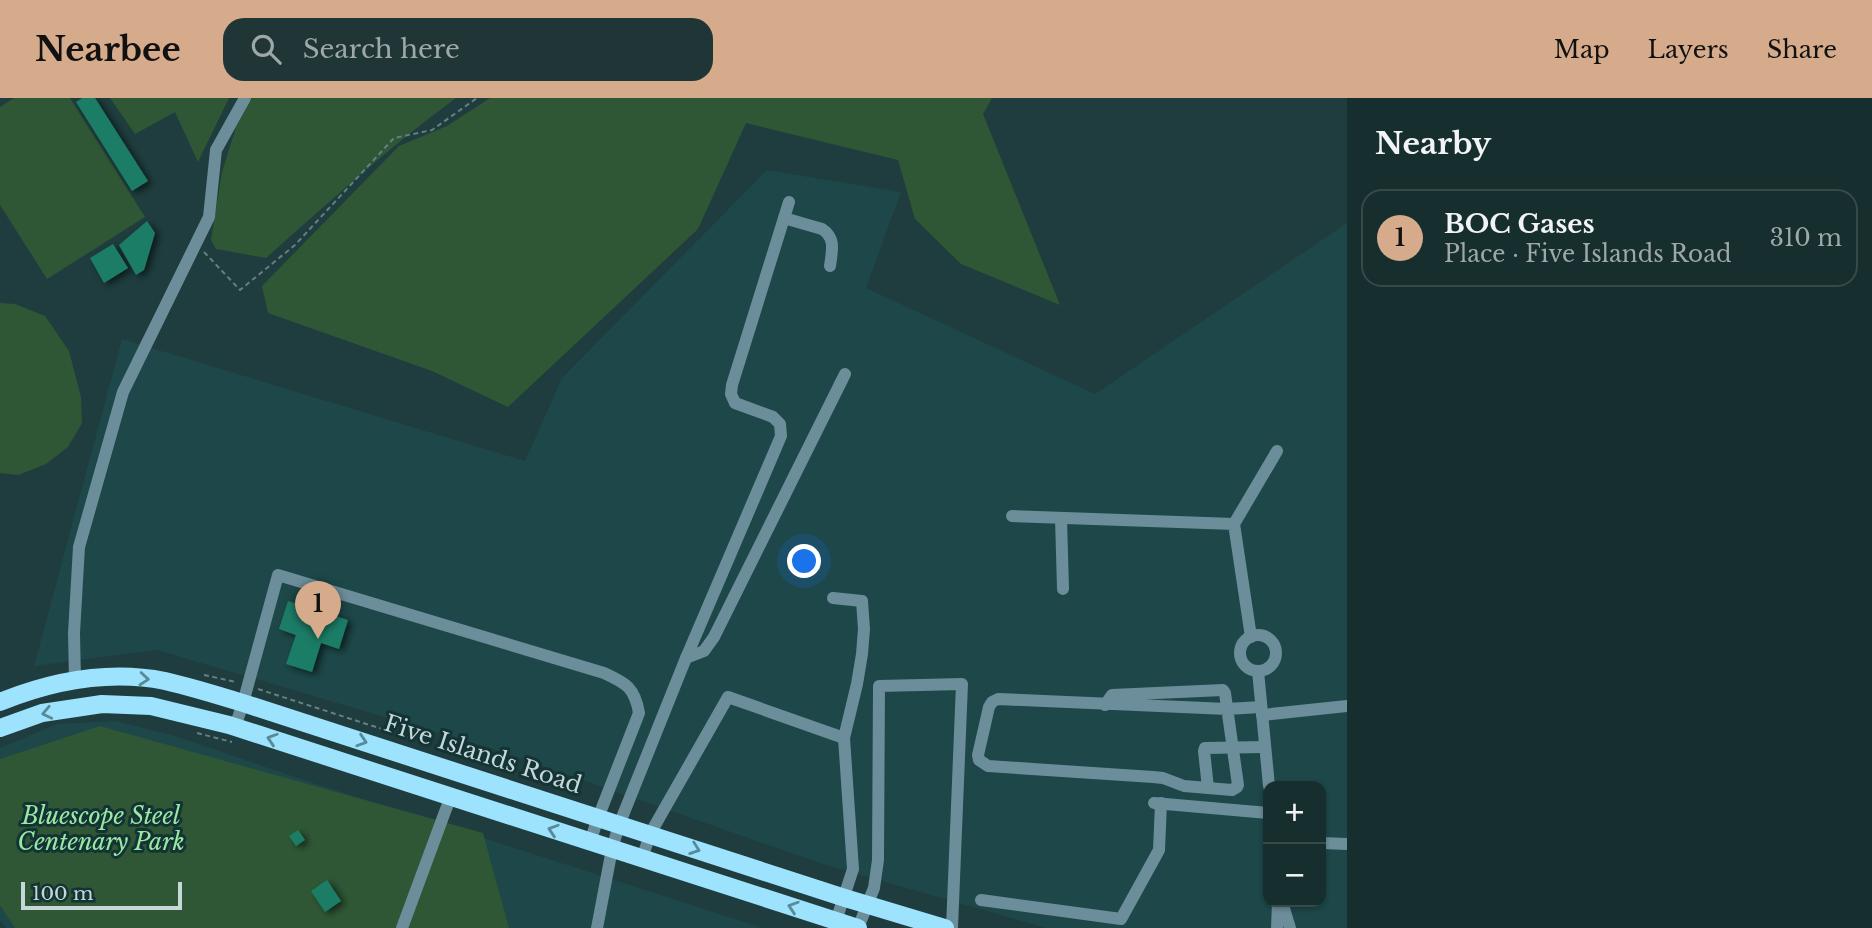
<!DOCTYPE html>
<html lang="en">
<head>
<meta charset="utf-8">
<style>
  body { margin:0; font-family:"Libre Baskerville",serif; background:#203636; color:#f1f3f6 }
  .controls { position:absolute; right:21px; bottom:21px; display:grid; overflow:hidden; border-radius:14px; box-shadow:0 2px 5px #0004 }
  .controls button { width:63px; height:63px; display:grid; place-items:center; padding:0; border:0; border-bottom:2px solid #364a4a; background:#172e2e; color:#f1f3f6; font:35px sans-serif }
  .scale { position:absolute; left:21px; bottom:18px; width:161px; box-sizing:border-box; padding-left:7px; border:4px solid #c6d7d7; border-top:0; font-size:19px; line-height:24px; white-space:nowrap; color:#c6d7d7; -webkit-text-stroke:5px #143334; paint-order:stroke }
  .you { position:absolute; left:805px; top:464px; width:24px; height:24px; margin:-18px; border:5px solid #fff; border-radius:50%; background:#1a73e8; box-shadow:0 0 0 10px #1a73e833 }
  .badge { display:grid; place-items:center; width:46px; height:46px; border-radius:50%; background:#d6ab8b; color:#111; font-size:23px; font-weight:700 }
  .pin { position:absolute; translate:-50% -58px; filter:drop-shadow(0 2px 4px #0008) }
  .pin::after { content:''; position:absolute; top:37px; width:24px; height:21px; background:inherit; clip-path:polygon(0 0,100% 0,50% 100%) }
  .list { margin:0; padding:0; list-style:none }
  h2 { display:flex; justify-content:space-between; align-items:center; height:91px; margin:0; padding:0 28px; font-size:30px }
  h2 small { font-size:23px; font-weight:400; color:#9ea8aa }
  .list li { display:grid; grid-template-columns:46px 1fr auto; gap:21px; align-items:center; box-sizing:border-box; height:98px; margin:0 14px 14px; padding:0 14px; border:2px solid #364a4a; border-radius:21px }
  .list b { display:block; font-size:26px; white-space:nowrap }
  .list p { margin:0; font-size:23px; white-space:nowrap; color:#9ea8aa }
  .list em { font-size:23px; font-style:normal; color:#9ea8aa }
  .icon { flex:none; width:38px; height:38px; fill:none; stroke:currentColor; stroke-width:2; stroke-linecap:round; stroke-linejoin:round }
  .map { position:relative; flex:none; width:1347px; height:830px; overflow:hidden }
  header { display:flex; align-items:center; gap:42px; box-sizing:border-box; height:98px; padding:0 35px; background:#d6ab8b; color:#111 }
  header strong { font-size:33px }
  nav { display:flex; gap:38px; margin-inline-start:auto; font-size:24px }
  .search { width:490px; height:63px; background:#203636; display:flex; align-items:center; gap:18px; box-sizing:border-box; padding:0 24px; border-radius:21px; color:#9ea8aa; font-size:26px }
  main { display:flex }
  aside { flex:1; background:#172e2e }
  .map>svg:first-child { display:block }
</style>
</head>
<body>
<header>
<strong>Nearbee</strong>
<div class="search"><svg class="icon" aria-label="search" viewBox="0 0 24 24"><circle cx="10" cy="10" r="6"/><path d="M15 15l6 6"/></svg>Search here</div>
<nav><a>Map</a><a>Layers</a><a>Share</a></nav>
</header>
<main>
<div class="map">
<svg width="1347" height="830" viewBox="0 0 1347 830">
  <defs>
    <filter id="shadow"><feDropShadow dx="4" dy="2.5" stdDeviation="3.5" flood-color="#0009"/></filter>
  </defs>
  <rect width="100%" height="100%" fill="#1f3d3e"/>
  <g fill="#1d4748" fill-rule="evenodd">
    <path d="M767,72L901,94L866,190L1095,296L1347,125V830H1046L826,767L493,651L157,552L34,568L122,241L525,363L562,280ZM1268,688H1321V804H1268Z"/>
    <polygon points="115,623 175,638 310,684 763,830 6,830 0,822 0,650 57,626"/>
  </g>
  <g fill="#2f5735">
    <polygon points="14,0 70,0 145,119 47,181 0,107 0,9"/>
    <polygon points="110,0 229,0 198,64 175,14 135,36"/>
    <path d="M252,0H456C389,49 328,105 266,160L216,151L211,142L222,74L236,29Z"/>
    <polygon points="490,0 992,0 983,16 1060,207 961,166 915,121 898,62 746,25 698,131 508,309 432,273 268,215 262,188 399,48 447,28"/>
    <polygon points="0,205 15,206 45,218 69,253 81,299 82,325 68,349 46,366 18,377 0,375"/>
    <polygon points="100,628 483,735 509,830 15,830 0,807 0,661"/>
  </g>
  <g fill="#1d7d66" filter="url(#shadow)">
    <polygon points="82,0 95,0 148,83 132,93 76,4"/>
    <polygon points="147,123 155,135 144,172 136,177 119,147"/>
    <polygon points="113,146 128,170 104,185 90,160"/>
    <polygon points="288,503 348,522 339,551 321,545 312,574 286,566 296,537 279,531"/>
    <polygon points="298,732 305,742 296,748 289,738"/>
    <polygon points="327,782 341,803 325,814 311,793"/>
  </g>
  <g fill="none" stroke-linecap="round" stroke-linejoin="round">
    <g stroke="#667f7f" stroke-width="2" stroke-dasharray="5 3.5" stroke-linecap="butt">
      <polyline points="204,154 240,192 295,147 394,40 432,32 477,0"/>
      <polyline points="204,577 236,584"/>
      <polyline points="258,591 413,641 412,644"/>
      <polyline points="197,635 232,644"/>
    </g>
    <g stroke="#6c8d9a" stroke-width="12">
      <path d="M784,120L822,131C836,140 832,153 830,168"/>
      <polyline points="1012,418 1234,426 1251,539"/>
      <polyline points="1061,420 1063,491"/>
      <polyline points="1234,426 1277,353"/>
      <polyline points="833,500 862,503 864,531 862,556 857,586 844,640"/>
      <circle cx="1258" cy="555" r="18"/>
      <polyline points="686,560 704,553 714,539 845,276"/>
      <polyline points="1258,573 1269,688"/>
      <polyline points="75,582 74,535 79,449 123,294 209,119 216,52 245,0"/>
      <polyline points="1105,607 1112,597 1223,592 1225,595 1238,687 1237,689 1232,692 1184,688 1163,680 1153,679 988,668 979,662 978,657 989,609 992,604 998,601 1227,611 1261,609"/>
      <polyline points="1262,617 1347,608"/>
      <path d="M235,629L243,605L278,477L604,575C626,585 635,590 639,615L598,720L590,744"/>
      <polyline points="1208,690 1204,653 1205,650 1265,649"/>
      <polyline points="1154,705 1268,715"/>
      <polyline points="1321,745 1347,746"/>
      <polyline points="642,761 650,736 728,599 844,640 853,771 836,823"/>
      <polyline points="981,802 1121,821 1159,752 1161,705"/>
      <polyline points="1282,804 1290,830"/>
      <polyline points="402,830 446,711 451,699"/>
      <polyline points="597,830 612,751 619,727 686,560 781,338 780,326 773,319 735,305 731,296 732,287 789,104"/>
      <polyline points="858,830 874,790 878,762 879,588 962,586 952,830"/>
      <polyline points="1277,830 1278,804"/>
    </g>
    <g stroke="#9de3fe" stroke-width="18">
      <path d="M0,604C52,583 109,572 165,583C191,589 217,597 243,605L845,800L945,830"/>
      <polyline points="0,630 42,615 102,606 151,608 229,627 858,830"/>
    </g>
  </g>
  <defs><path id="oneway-chevron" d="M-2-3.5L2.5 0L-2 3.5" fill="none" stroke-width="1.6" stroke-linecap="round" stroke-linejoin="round" transform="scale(1.75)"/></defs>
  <g stroke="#588b99">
    <use href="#oneway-chevron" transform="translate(144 581) rotate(5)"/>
    <use href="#oneway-chevron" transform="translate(47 615) rotate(168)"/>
    <use href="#oneway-chevron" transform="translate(272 641) rotate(-162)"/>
    <use href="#oneway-chevron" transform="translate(362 643) rotate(18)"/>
    <use href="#oneway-chevron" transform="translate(553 732) rotate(-162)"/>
    <use href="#oneway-chevron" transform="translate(695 751) rotate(19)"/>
    <use href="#oneway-chevron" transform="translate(793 809) rotate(-162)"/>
  </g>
  <g text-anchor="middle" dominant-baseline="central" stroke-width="6" stroke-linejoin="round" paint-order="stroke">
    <g font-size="23" fill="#c6d7d7" stroke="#143334">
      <text transform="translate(483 656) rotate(18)">Five Islands Road</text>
    </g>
    <g font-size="23" font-style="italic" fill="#99e8a3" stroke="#143334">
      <text x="101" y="718">Bluescope Steel<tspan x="101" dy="26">Centenary Park</tspan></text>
    </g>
  </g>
</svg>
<div class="controls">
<button>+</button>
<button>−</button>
</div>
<div class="scale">100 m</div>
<div class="you"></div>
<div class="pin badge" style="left:318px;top:541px">1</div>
</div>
<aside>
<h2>Nearby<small></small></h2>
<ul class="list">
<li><span class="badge">1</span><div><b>BOC Gases</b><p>Place · Five Islands Road</p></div><em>310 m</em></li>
</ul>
</aside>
</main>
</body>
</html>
